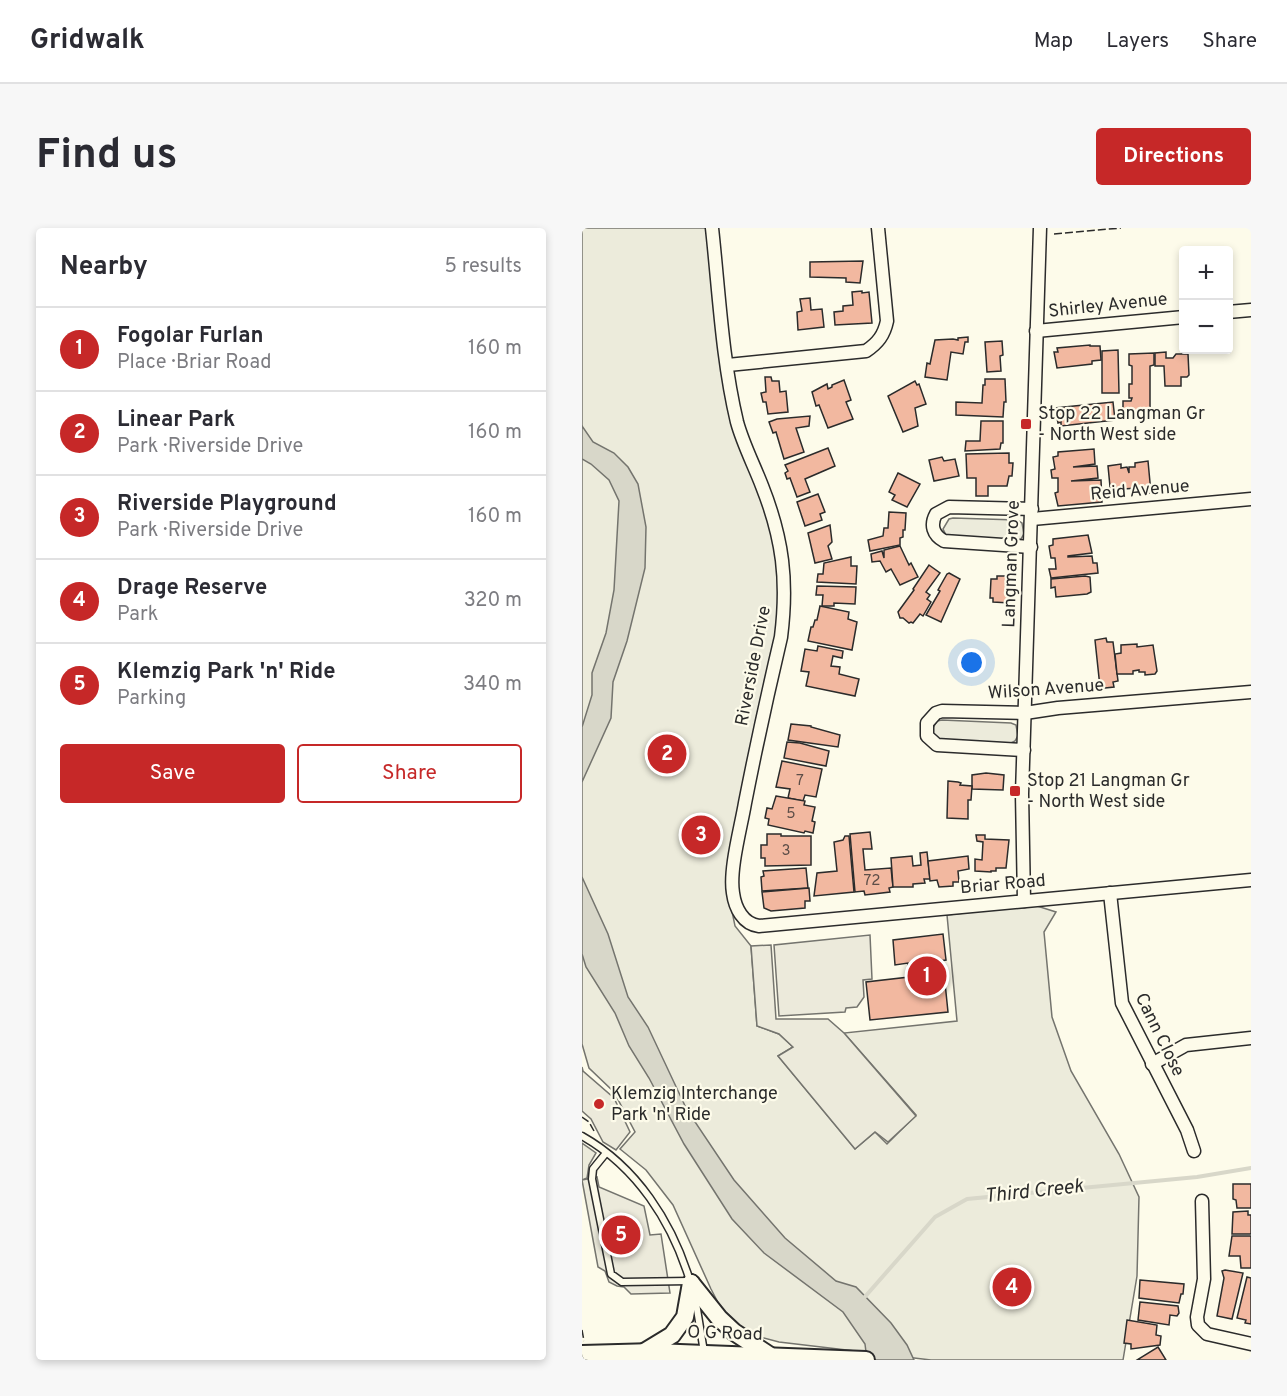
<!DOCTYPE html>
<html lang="en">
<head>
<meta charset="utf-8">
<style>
  body { margin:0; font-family:Overpass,sans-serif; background:#f7f7f7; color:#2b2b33 }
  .controls { position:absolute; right:18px; top:18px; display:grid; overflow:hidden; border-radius:6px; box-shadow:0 3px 9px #0003 }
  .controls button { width:54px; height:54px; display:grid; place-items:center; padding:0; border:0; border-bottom:2px solid #e1e1e2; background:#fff; color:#2b2b33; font:30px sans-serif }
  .you { position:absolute; left:390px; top:435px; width:21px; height:21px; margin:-15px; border:4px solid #fff; border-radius:50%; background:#1a73e8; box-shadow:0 0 0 9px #1a73e833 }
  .badge { display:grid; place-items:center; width:39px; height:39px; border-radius:50%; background:#c62828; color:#fff; font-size:20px; font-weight:700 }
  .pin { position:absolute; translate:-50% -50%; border:3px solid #fff; box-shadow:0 2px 6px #0006 }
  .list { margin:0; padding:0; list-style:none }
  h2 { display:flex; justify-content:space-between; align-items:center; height:78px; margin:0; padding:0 24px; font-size:26px }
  h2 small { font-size:20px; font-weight:400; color:#7c7c81 }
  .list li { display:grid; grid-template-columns:39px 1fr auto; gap:18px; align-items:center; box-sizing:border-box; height:84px; padding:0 24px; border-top:2px solid #e1e1e2 }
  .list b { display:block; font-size:22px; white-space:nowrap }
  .list p { margin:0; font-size:20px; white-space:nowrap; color:#7c7c81 }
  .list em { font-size:20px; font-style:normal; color:#7c7c81 }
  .actions { display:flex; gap:12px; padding:18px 24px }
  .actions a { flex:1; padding:14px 0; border:2px solid #c62828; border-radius:6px; text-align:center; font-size:21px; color:#c62828 }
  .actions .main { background:#c62828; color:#fff }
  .map { position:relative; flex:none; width:669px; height:1132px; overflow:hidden; border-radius:6px }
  header { display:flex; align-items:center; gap:36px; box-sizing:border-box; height:84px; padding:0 30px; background:#fff; border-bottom:2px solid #e1e1e2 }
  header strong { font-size:28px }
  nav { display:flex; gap:33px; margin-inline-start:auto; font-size:21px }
  .intro { display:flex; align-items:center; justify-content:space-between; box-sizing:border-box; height:144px; padding:0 36px }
  h1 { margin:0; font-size:42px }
  .button { padding:15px 27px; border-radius:6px; background:#c62828; color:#fff; font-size:21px; font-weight:700 }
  main { display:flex; gap:36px; padding:0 36px }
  aside { flex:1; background:#fff; border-radius:6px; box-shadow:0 3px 9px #0003 }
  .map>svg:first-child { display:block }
</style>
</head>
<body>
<header>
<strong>Gridwalk</strong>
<nav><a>Map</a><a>Layers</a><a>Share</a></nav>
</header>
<div class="intro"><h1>Find us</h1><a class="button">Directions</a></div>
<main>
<aside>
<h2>Nearby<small>5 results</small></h2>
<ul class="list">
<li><span class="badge">1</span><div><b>Fogolar Furlan</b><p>Place · Briar Road</p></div><em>160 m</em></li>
<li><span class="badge">2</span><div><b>Linear Park</b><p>Park · Riverside Drive</p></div><em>160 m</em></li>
<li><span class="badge">3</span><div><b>Riverside Playground</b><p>Park · Riverside Drive</p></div><em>160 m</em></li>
<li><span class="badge">4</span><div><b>Drage Reserve</b><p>Park</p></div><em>320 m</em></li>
<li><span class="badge">5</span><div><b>Klemzig Park 'n' Ride</b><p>Parking</p></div><em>340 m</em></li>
</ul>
<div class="actions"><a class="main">Save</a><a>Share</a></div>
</aside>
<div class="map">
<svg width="669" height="1132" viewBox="0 0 669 1132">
  <rect width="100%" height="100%" fill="#fdfbea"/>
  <g fill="#ecebdb" stroke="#74746e" stroke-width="1.5">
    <polygon points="0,0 126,0 143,154 194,309 199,342 197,398 147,669 153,698 169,718 175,798 197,806 211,819 196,828 273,921 293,904 305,916 334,887 262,805 375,793 365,687 452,677 474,684 462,704 470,789 489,843 537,926 557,969 555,1048 541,1132 349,1132 197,1114 167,1106 144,1090 129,1061 91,977 64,942 38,921 53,904 32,864 7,840 0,816"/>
    <polygon points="371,290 435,292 440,295 442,306 439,311 434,313 364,307 361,301 367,291"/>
    <polygon points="360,492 429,495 434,497 436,508 433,513 427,516 356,514 349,503 355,493"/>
    <polygon points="0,915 14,925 7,937 5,950 0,952"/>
  </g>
  <g fill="#eceadb" stroke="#74746e" stroke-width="1.5">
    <polygon points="288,707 290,751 281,752 282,769 275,779 264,780 263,784 197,788 192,717"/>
    <polygon points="189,717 194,791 246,791 262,805 334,888 306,914 293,904 273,921 196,828 211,819 197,806 175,798 169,718"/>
    <polygon points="0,839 1,843 32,870 48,904 34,922 21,914 9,891 0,883"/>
    <polygon points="15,949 17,959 62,978 68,1007 79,1006 88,1065 49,1066 42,1059 35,1058 27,1054 23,1043 16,1039 0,952"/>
  </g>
  <g fill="#d8d7c9" stroke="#74746e" stroke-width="1.5">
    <polygon points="0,198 11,214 32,225 46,239 56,256 64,299 63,340 45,413 31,454 29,490 0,554 0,499 10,467 10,445 24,405 32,362 37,273 27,252 9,236 0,231"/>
    <polygon points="0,649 26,706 46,769 66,799 105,882 152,952 203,1010 254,1053 274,1059 309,1095 325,1117 332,1132 285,1132 283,1116 261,1084 182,1025 150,991 102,916 67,850 47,818 33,785 4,739 0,726"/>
  </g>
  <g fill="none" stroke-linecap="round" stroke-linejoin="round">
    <polyline stroke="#d8d7c9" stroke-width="4" points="281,1071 353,989 385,971 615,949 669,940"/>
  </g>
  <g fill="#f2b8a0" stroke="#2b2b2b" stroke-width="1.5">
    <polygon points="281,33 278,55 264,54 264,50 228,49 228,34"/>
    <polygon points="280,63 280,65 287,64 290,95 253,97 252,84 261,83 261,78 271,77 270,64"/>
    <polygon points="228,70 229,82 240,81 242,99 216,102 215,84 220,83 218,71"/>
    <polygon points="386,109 386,114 383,114 381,126 369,124 365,152 343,149 345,135 348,136 353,112 371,111 376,112 376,110"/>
    <polygon points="420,113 421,127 418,128 419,143 405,144 403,114"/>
    <polygon points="508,117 508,118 518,118 519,132 510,133 510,136 475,140 472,124 476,124 475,120"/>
    <polygon points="536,122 537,165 520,165 520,123"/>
    <polygon points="584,124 584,130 591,130 594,126 606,126 607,147 605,149 599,149 599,158 583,158 582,138 573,138 573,125"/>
    <polygon points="572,125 572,137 568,138 568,183 566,183 566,186 541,186 541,173 549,173 550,170 547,170 547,156 550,156 550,138 547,137 547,126"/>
    <polygon points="183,149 189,149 190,153 197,153 198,164 204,163 206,184 186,186 184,174 181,174 179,165 184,164"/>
    <polygon points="403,151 423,151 424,174 422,174 421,189 374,187 374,174 400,175 401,157 403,157"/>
    <polygon points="262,152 269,172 264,174 271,191 246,200 237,177 234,178 230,164 245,156 246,161 250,159 250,157"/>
    <polygon points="333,153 335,157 337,156 344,176 333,180 336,198 321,204 306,168"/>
    <polygon points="531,174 533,192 479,198 479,194 476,195 473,180"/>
    <polygon points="228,188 227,198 214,200 222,224 202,231 194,204 191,205 187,194 195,191"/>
    <polygon points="399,193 421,193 421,215 419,215 418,221 383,223 384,213 398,213"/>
    <polygon points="246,220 253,238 223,251 228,264 215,269 208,250 205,251 203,245 206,243 203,237"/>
    <polygon points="512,221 513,236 491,239 515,238 516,250 489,253 519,252 520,274 476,278 473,265 476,264 476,250 470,250 469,242 473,241 471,229 476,228 476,224"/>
    <polygon points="427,225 427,235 431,235 430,248 427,248 425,258 406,258 406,268 394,268 394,250 385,250 384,226"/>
    <polygon points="360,229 362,233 373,231 377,248 352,253 347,232"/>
    <polygon points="566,233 569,265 555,266 554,260 542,261 543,267 529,269 526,238 539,236 539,240 545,239 547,245 547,239 553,239 553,235"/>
    <polygon points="316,245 338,256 325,279 310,272 313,267 307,264"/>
    <polygon points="236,266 243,284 238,286 240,292 223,298 215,274"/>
    <polygon points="307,284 324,285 323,302 321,302 321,309 318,310 318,317 288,323 286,312 301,308 302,300 306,300"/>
    <polygon points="248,297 250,314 246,318 250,331 233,335 226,305"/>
    <polygon points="506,307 510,325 486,328 486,329 510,328 511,335 515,335 516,345 469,350 467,341 474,341 473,330 469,330 467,318 471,317 471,311"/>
    <polygon points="318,318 327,337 329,335 336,349 318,357 309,341 304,344 298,333 290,334 289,326 300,323 302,330 302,322"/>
    <polygon points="269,329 269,338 275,338 274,356 235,354 236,346 241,346 242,335"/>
    <polygon points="347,337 358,345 344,364 348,367 345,371 349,374 341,388 338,386 331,395 329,394 327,395 321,390 318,390 316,384 332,362 331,361"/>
    <polygon points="367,345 378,351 359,394 344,387 358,363 356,362 365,346"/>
    <polygon points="415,348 429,348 428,375 411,374 411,370 408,370 409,351 415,351"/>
    <polygon points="503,348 508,349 509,364 505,366 474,369 473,359 469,360 469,351"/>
    <polygon points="235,358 274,359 273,376 252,375 252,378 240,378 241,367 234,367"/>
    <polygon points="238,378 267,384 266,391 275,394 270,422 226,413 229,399 231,399 233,392 235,392"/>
    <polygon points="524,410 525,414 531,414 536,453 531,454 532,459 523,460 518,459 513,412"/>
    <polygon points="555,416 555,419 571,417 575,443 573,446 563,447 563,444 557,444 557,442 551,443 551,446 535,446 533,426 539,425 539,417"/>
    <polygon points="236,418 261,423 260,430 251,428 249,438 258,439 257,446 277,451 273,468 224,458 227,444 219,443 223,421 235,423"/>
    <polygon points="209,496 229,498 229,499 258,507 256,519 206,512"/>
    <polygon points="205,514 218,515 247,523 244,538 202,530"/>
    <polygon points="200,533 240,541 234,569 223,567 221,573 206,570 208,561 194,559"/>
    <polygon points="404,545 422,547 421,562 390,561 390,547"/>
    <polygon points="366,553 376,554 379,555 378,557 390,558 389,572 386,572 386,591 365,590"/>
    <polygon points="194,568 223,573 222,577 233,579 230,593 233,594 231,605 223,603 222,605 186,597 187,591 183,590 185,580 190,581"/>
    <polygon points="288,604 290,621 281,621 283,642 309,640 311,659 307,660 308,664 283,667 282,663 273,664 268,606"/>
    <polygon points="185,606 199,606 199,608 229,608 229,637 183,638 183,630 179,630 179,617 185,617"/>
    <polygon points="394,607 403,607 403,611 427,612 424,640 414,640 414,643 409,643 409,644 393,643 393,631 400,632 401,614 395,613"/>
    <polygon points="263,608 267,608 272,664 232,668 235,645 255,643 252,614 261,612"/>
    <polygon points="345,624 348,651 342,651 343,655 331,656 331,659 311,659 309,630 330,628 331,638 339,637 338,625"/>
    <polygon points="386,628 387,641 376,643 377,654 371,654 371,658 357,659 355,652 348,653 346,633"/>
    <polygon points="224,640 226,660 180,663 179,649 182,648 181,643"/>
    <polygon points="227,660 228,673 223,673 223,680 189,683 182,680 180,664"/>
    <polygon points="361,706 364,732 341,735 342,747 362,745 366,784 288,792 284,754 327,749 326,735 313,737 311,712"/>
    <polygon points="651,956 669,956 669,980 655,980 654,972 651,971"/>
    <polygon points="666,983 666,987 669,987 669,1006 650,1006 651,984"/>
    <polygon points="650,1008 669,1008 669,1040 659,1040 658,1028 647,1028"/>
    <polygon points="643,1042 661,1045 650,1091 635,1088 642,1050 640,1043"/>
    <polygon points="665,1049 669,1050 669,1096 663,1095 664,1092 655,1090"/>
    <polygon points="558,1052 602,1056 601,1066 599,1066 597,1075 557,1070"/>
    <polygon points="558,1074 596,1078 597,1085 595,1088 588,1087 587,1097 556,1092"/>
    <polygon points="545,1092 575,1097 574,1107 579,1108 578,1117 549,1121 549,1116 542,1115"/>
    <polygon points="576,1119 584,1132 555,1132"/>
  </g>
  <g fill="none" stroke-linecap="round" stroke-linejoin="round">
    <g stroke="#2b2b2b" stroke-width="9">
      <g id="lane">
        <path d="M0,908C55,939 90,994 108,1053"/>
        <polyline points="24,925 11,941 10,951 29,1046 40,1054 108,1053"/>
        <polyline points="113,1069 122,1124"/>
      </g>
    </g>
    <g stroke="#2b2b2b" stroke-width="15">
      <g id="street">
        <path d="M130,0C137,64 140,131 155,194C161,216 172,237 180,258C201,311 206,353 199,409C186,464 174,519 163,575C159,599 147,642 151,665C153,680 161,696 177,698L669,652"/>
        <polyline points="646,84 669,82"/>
        <polyline points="454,103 602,89"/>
        <path d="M146,137L284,123C296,115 302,107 305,93L296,0"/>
        <polyline points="450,291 669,271"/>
        <path d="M449,319L362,313C351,307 348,297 354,286L367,279L450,281"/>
        <polyline points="442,522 355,517 345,508 345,495 354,485 360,483 443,485 476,480 669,464"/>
        <polyline points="528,665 540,775 605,902 612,923"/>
        <polyline points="442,673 440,566 458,0"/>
        <polyline points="570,836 604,817 669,810"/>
        <polyline points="620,973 622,1051 615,1089 616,1097 625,1106 669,1116"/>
      </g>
    </g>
    <g stroke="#2b2b2b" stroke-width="20">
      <g id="secondary">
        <polyline points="109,1055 137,1090 152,1104 187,1127"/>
        <polyline points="62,1124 90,1107 103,1089 109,1055"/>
        <polyline points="0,1126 72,1124 284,1132"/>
      </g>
    </g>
    <use href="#lane" stroke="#fdfbea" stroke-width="6"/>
    <use href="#street" stroke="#fdfbea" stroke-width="12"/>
    <use href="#secondary" stroke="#fdfbea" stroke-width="16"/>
    <g stroke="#2b2b2b" stroke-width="1.5" stroke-dasharray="8 3" stroke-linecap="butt">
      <polyline points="472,6 539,0"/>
      <polyline points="0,889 7,894 12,903"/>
      <polyline points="0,1102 2,1113"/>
    </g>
  </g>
  <g fill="#c62828" stroke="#fdfbea" stroke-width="2">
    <rect x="438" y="190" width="12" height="12" rx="3"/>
    <rect x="427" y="557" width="12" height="12" rx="3"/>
    <circle cx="17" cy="876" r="6"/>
  </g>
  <g text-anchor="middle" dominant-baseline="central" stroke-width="4.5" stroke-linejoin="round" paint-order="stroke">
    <g font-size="15" fill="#5d4e48">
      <text x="218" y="553">7</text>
      <text x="209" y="586">5</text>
      <text x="204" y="623">3</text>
      <text x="290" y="653">72</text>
    </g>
    <g font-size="18" fill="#2b2b2b" stroke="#fdfbea">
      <text transform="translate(526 78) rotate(-6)">Shirley Avenue</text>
      <text transform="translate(558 263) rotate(-5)">Reid Avenue</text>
      <text transform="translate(430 336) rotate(-88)">Langman Grove</text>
      <text transform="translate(172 438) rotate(-79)">Riverside Drive</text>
      <text transform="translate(464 462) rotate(-4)">Wilson Avenue</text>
      <text transform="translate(421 657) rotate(-5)">Briar Road</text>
      <text transform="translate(577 807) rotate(64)">Cann Close</text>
      <text transform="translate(143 1106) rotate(2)">O G Road</text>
    </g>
    <g font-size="18" fill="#2b2b2b" stroke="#fdfbea" text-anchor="start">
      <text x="456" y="186">Stop 22 Langman Gr<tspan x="456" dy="21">- North West side</tspan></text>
      <text x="445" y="553">Stop 21 Langman Gr<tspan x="445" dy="21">- North West side</tspan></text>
      <text x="29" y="866">Klemzig Interchange<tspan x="29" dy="21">Park 'n' Ride</tspan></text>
    </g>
    <g font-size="20" font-style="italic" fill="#2b2b2b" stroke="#fdfbea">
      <text transform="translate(452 964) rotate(-6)">Third Creek</text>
    </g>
  </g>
</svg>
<div class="controls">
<button>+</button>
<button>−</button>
</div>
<div class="you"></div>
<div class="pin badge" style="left:345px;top:748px">1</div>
<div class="pin badge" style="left:85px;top:526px">2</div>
<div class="pin badge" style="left:119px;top:607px">3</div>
<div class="pin badge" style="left:430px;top:1059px">4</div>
<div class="pin badge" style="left:39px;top:1007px">5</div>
</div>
</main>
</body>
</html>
